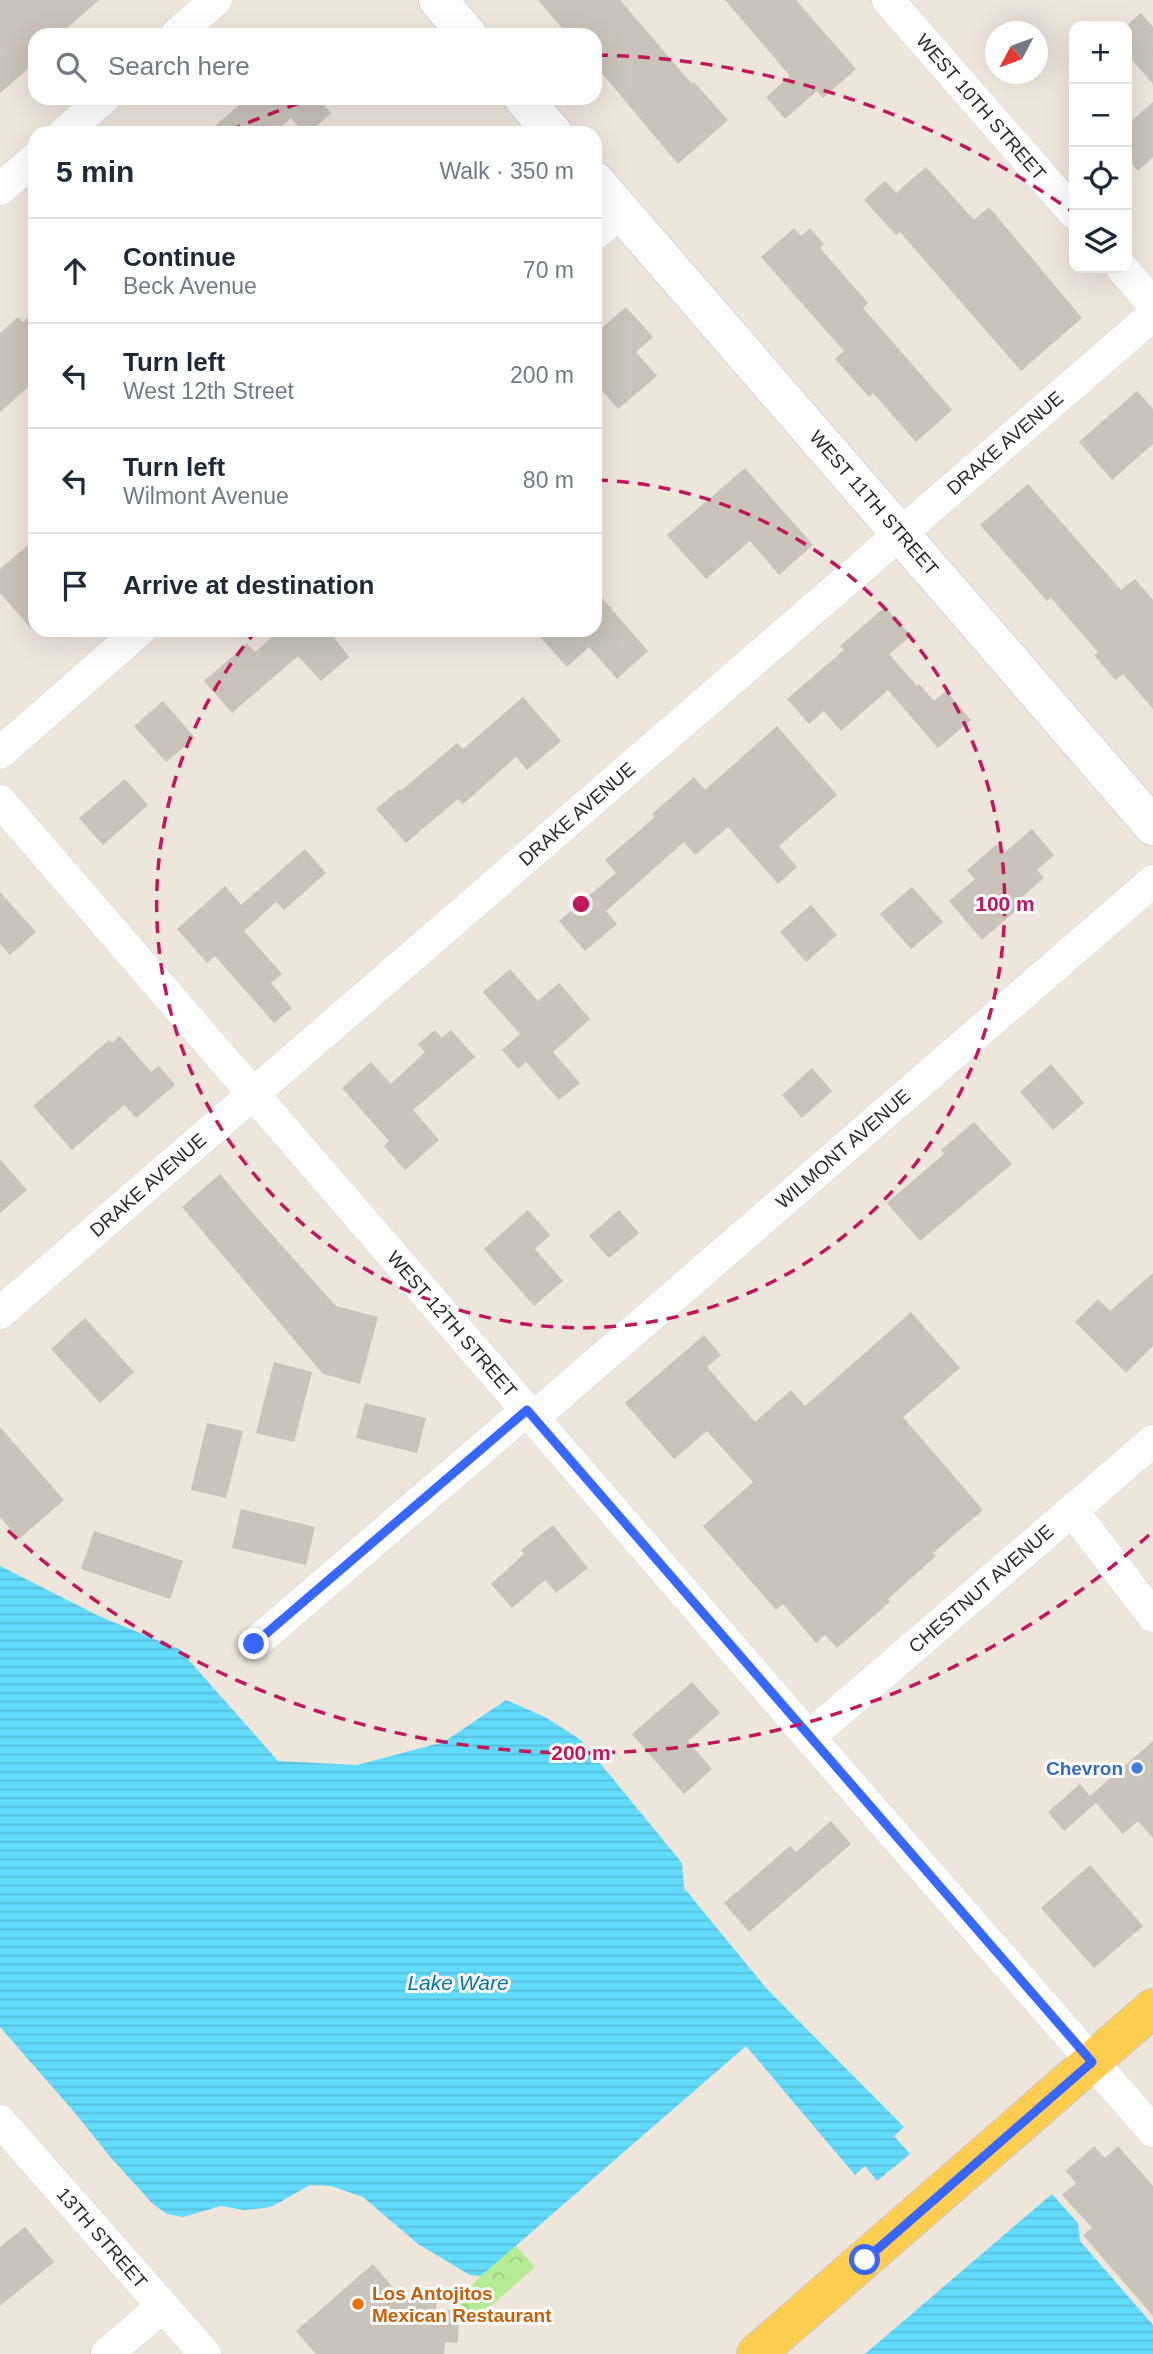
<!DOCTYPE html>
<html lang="en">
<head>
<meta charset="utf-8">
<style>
  body { margin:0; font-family:Arial,sans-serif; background:#f2f2f3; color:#1f2937 }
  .controls { position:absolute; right:21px; top:21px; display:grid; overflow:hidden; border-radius:14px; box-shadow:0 7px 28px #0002 }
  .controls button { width:63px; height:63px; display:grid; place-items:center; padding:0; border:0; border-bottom:2px solid #e0e1e3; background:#fff; color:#1f2937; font:35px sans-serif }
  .compass { position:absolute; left:985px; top:21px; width:63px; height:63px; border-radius:50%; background:#fff; box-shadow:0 7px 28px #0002; rotate:229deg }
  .stop { position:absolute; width:21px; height:21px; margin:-16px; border:5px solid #3867ff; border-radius:50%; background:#fff }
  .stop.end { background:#3867ff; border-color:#fff; box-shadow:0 2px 7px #0008 }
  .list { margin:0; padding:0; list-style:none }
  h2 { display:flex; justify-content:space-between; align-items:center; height:91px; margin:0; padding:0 28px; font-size:30px }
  h2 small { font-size:23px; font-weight:400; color:#747a83 }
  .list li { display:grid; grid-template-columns:46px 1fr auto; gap:21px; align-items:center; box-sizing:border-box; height:105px; padding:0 28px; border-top:2px solid #e0e1e3 }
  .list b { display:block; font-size:26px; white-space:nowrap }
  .list p { margin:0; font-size:23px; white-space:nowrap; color:#747a83 }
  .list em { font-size:23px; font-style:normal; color:#747a83 }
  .icon { flex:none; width:38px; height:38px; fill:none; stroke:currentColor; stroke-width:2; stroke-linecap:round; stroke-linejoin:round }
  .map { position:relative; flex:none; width:1153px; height:2354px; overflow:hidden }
  .search { position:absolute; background:#fff; box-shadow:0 7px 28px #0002; left:28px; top:28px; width:574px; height:77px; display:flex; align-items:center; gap:18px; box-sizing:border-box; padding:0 24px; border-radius:21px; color:#747a83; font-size:26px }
  .panel { position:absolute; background:#fff; box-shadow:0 7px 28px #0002; left:28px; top:126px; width:574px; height:511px; border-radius:21px }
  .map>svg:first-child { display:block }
</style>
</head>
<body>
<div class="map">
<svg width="1153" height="2354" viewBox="0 0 1153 2354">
  <defs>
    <pattern id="forest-crowns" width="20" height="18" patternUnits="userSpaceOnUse" patternTransform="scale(1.75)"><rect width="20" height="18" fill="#b5eb92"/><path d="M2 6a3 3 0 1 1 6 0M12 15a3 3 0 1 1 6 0" fill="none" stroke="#9cca7e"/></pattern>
    <pattern id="water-rules" width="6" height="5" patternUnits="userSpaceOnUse" patternTransform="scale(1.75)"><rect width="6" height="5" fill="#63dbfc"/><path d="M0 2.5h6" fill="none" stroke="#56bcd8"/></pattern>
  </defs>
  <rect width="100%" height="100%" fill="#eee5db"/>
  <polygon fill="url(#forest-crowns)" points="515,2245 535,2267 483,2313 461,2313 462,2294"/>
  <g fill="url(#water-rules)">
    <polygon points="0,1566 101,1617 179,1649 278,1761 357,1765 444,1742 506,1700 545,1717 581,1740 682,1863 684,1888 766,1988 904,2127 894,2136 910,2154 877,2181 865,2166 855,2175 746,2046 481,2276 470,2275 418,2244 363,2197 331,2186 310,2185 273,2206 265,2208 244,2210 221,2206 183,2217 167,2214 153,2204 112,2159 75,2113 0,2027"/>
    <polygon points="1052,2194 1078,2223 1080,2241 1153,2325 1153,2354 865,2354"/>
  </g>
  <g fill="#c9c3ba">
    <polygon points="0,0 99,0 59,35 35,35 35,63 0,93"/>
    <polygon points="538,0 620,0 692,84 694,82 728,120 678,164 595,65 595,35 568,35"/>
    <polygon points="725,0 796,0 856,69 823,98 817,91 785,119 766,97 790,76"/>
    <polygon points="1141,13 1153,27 1153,84 1127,54 1127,25"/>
    <polygon points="247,98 318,98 331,113 309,133 304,133 291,118 274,133 207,133"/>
    <polygon points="1153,102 1153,157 1138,171 1127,158 1127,125"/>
    <polygon points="926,167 974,220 989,207 1082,318 1021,371 900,232 896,235 864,200 885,181 896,193"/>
    <polygon points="794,228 801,236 810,228 824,244 820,248 868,303 863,308 952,410 916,442 873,393 869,397 835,359 844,351 761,257"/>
    <polygon points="626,307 653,337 636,352 657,376 618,409 595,382 595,334"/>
    <polygon points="35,311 35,381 0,412 0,333 18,317 23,322"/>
    <polygon points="1137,391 1153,409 1153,444 1112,480 1079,442"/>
    <polygon points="745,468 813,545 779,575 750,541 706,579 667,535"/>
    <polygon points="1028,484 1121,590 1135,579 1153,600 1153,709 1123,674 1115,680 1094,655 1098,652 1051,598 1047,601 980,525"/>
    <polygon points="35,539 35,633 0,593 0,569"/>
    <polygon points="595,590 648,651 617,679 589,647 567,667 534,630 595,630"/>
    <polygon points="885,607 911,636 889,654 917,686 919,684 934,701 946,691 971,720 938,748 888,690 841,731 824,711 809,724 787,699 844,650 840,646"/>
    <polygon points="276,630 328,630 349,657 321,681 298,656 232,713 204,681 247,644 255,652 278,632"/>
    <polygon points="523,697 561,741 527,770 516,757 463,804 458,799 406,843 376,809 400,789 401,791 457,743 463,749"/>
    <polygon points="163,701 195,738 166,762 134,726"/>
    <polygon points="777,726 837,795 779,846 797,867 778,884 728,827 695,855 684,842 606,911 617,924 585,951 559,921 616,873 605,860 655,817 652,814 694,777 705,790"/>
    <polygon points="125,779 148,805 103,845 79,818"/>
    <polygon points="1032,829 1054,855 1037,870 1044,878 1016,902 1020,907 982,940 949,901 975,879 967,870 997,844 1004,853"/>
    <polygon points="305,849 326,873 284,910 276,902 244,931 282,974 271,983 292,1008 274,1023 215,956 207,963 177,929 225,886 241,905"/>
    <polygon points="912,887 943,922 911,949 880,914"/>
    <polygon points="0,892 36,932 10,955 0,944"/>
    <polygon points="811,905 837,935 806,962 780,932"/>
    <polygon points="510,969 538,1001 559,983 590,1019 553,1052 580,1083 559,1100 526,1062 518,1069 502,1050 520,1034 483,992"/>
    <polygon points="435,1030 442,1038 451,1030 475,1057 413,1110 439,1140 405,1170 384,1146 389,1141 342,1088 371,1062 391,1084 425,1052 418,1044"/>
    <polygon points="120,1036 151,1072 159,1066 175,1085 136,1118 124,1105 72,1150 33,1106 109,1040 112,1043"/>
    <polygon points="1051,1064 1084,1103 1053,1130 1020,1092"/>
    <polygon points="812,1068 832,1091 802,1118 782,1095"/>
    <polygon points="974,1122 1012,1164 920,1241 887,1203 944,1154 941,1150"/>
    <polygon points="0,1159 27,1190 0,1213"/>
    <polygon points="220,1174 250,1210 336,1306 378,1317 360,1384 323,1374 182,1207"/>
    <polygon points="528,1210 550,1235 535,1249 563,1281 534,1306 484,1249"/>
    <polygon points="619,1210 639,1233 609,1258 589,1236"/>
    <polygon points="1153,1273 1153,1346 1126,1373 1075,1322 1098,1299 1110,1311"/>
    <polygon points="911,1312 960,1368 903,1417 983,1510 933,1553 936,1556 888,1599 890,1602 837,1648 825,1635 816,1643 783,1604 776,1610 703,1526 753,1482 707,1431 674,1459 625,1403 704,1335 721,1355 707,1367 755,1422 791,1390 805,1406"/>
    <polygon points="85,1318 134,1372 100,1403 51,1349"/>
    <polygon points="274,1362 312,1372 294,1442 256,1433"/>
    <polygon points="365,1403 426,1418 417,1453 356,1438"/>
    <polygon points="207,1423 243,1431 226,1498 191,1490"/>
    <polygon points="0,1427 64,1500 19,1539 0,1517"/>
    <polygon points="241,1509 315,1527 306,1565 232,1548"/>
    <polygon points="553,1525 588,1568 556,1593 545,1580 512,1608 491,1584 524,1554 521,1550"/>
    <polygon points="94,1531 183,1561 170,1599 81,1569"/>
    <polygon points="692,1682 720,1713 688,1741 712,1769 684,1794 632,1734"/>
    <polygon points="1153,1741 1153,1838 1138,1821 1123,1834 1096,1803 1064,1831 1048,1812 1080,1784 1090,1796"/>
    <polygon points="831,1821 851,1844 749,1932 724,1903 790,1846 796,1852"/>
    <polygon points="1090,1865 1143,1926 1094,1968 1041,1908"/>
    <polygon points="1094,2146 1105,2158 1118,2146 1153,2186 1153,2316 1083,2235 1092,2228 1062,2195 1076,2183 1066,2171"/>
    <polygon points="25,2227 54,2262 0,2306 0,2247"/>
    <polygon points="373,2264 400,2296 437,2297 436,2310 459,2311 458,2343 445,2342 444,2354 316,2354 296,2331"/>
  </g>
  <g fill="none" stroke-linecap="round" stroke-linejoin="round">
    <g stroke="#d0d5e5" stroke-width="33">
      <g id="minor">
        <polyline points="888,0 1074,213"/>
        <polyline points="176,35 216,0"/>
        <polyline points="64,133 104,98"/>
        <polyline points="0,189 35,159"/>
        <polyline points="595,234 621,211"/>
        <polyline points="1122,268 1153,304"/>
        <polyline points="0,753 140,630"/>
        <polyline points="0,801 809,1737 1153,2131"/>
        <polyline points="0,1313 1153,315"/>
        <polyline points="533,1418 1153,881"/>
        <polyline points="1072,1510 1153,1616"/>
        <polyline points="254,1644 527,1410"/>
        <polyline points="809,1737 1153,1441"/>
        <polyline points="0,2121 205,2354"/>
        <polyline points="107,2354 163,2306"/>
      </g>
    </g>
    <g stroke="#d0d5e5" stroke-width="40">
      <g id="secondary">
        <polyline points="438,0 468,35"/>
        <polyline points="523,98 553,133"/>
        <polyline points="595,181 1153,826"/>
      </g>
    </g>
    <g stroke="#c8c8c8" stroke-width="40">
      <polyline id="primary" points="756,2354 1153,2008"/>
    </g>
    <use href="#minor" stroke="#fff" stroke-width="32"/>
    <use href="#secondary" stroke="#fff" stroke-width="38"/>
    <use href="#primary" stroke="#ffcd50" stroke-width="38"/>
  </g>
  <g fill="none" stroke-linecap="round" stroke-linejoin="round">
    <polyline stroke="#3867ff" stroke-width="9" points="254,1644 527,1410 1092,2062 865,2260"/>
  </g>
  <g fill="none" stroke="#c2185b" stroke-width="3.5" stroke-dasharray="12 9">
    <path d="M596 480A424 424 0 1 1 256 631"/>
    <path d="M1149 1535A849 849 0 0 1 2 1525M229 131A849 849 0 0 1 312 99M596 55A849 849 0 0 1 1074 213"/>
  </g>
  <circle fill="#3f7fe0" stroke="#fff" stroke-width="2.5" cx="1137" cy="1768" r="7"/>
  <circle fill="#e8710a" stroke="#fff" stroke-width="2.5" cx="358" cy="2304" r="7"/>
  <g text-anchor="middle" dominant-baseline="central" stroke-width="6" stroke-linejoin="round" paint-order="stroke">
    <g font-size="19" fill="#2b2b2b" stroke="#fff">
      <text transform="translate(981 107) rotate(49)">WEST 10TH STREET</text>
      <text transform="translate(1005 443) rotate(-41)">DRAKE AVENUE</text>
      <text transform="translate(874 503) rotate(49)">WEST 11TH STREET</text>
      <text transform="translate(577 814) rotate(-41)">DRAKE AVENUE</text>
      <text transform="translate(843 1149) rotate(-41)">WILMONT AVENUE</text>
      <text transform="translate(148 1185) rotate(-41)">DRAKE AVENUE</text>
      <text transform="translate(452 1324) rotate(49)">WEST 12TH STREET</text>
      <text transform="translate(981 1589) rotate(-41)">CHESTNUT AVENUE</text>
      <text transform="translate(102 2238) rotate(49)">13TH STREET</text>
    </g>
    <g font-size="19" font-weight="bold" fill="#366cbe" stroke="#fff" text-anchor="end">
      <text x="1123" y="1768">Chevron</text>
    </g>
    <g font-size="19" font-weight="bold" fill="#c56008" stroke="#fff" text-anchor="start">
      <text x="372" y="2293">Los Antojitos<tspan x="372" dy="22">Mexican Restaurant</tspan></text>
    </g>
    <g font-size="21" font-style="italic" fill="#0078aa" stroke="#fff">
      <text x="458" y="1982">Lake Ware</text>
    </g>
  </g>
  <circle cx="581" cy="904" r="10" fill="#c2185b" stroke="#fff" stroke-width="3.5"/>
  <g font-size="21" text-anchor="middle" font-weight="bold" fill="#c2185b" stroke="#fff" stroke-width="6" stroke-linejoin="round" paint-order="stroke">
    <text x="1005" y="911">100 m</text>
    <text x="581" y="1760">200 m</text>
  </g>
</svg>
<div class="controls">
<button>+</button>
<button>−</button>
<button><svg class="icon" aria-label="locate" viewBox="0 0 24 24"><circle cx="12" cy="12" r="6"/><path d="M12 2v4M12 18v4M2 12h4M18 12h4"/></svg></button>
<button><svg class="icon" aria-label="layers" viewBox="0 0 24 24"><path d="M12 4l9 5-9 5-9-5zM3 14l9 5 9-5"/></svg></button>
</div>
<svg class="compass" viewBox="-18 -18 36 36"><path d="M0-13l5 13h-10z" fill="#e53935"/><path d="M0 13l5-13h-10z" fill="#747a83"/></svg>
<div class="stop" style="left:865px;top:2260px"></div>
<div class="stop end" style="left:254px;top:1644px"></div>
<div class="search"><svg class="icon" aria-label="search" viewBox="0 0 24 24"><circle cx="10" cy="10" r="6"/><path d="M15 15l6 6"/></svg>Search here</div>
<section class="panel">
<h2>5 min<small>Walk · 350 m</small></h2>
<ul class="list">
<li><svg class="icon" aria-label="ahead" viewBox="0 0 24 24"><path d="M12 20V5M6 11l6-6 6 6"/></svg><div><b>Continue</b><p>Beck Avenue</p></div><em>70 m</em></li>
<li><svg class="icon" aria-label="left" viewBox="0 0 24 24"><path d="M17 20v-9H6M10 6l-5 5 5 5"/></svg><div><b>Turn left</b><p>West 12th Street</p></div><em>200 m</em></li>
<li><svg class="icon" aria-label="left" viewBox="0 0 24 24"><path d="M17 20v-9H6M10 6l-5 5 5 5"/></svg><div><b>Turn left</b><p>Wilmont Avenue</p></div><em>80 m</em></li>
<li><svg class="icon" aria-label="arrive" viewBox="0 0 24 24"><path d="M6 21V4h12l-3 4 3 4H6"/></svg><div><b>Arrive at destination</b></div></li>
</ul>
</section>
</div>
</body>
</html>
